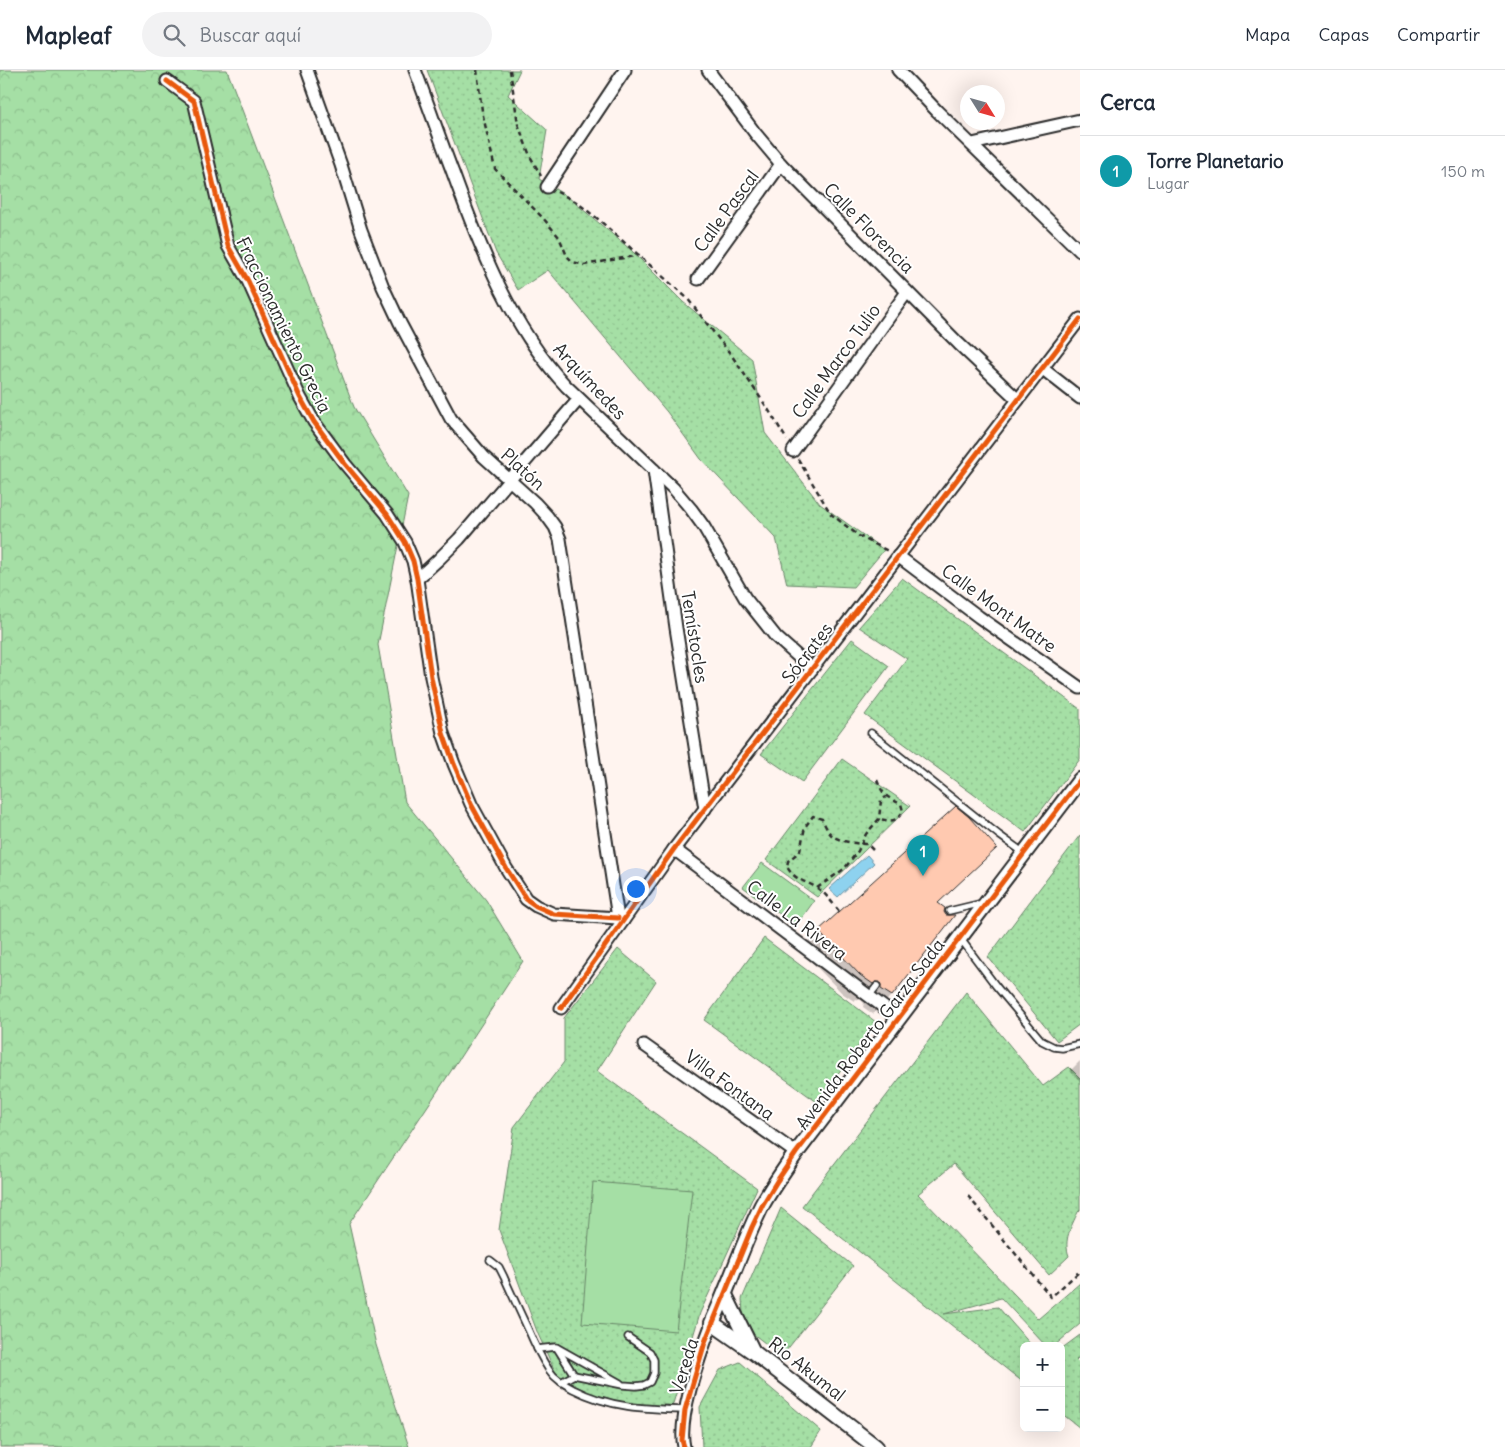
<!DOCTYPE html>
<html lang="es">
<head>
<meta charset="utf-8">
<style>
  body { margin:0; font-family:Delius,sans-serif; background:#f2f2f3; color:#1f2937 }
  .controls { position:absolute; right:15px; bottom:15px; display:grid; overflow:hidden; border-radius:8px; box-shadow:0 5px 20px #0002 }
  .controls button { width:45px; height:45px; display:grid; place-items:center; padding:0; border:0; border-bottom:1px solid #e0e1e3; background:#fff; color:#1f2937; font:25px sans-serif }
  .compass { position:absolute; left:960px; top:15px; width:45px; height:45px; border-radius:50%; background:#fff; box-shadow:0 5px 20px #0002; rotate:127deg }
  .you { position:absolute; left:635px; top:818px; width:18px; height:18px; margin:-12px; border:4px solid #fff; border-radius:50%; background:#1a73e8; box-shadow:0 0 0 8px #1a73e833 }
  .badge { display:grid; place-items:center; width:32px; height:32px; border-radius:50%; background:#7c3aed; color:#fff; font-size:16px; font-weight:700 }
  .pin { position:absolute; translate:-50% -41px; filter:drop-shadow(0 1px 2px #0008) }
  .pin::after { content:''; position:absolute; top:26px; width:18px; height:15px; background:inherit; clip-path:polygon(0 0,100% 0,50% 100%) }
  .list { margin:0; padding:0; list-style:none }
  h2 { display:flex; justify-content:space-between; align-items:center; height:65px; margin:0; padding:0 20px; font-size:21px }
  h2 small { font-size:16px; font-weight:400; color:#747a83 }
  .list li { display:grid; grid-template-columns:32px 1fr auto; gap:15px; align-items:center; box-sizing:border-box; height:70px; padding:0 20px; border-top:1px solid #e0e1e3 }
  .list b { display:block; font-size:19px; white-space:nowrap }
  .list p { margin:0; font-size:16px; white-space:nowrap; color:#747a83 }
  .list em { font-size:16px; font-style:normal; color:#747a83 }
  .icon { flex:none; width:28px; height:28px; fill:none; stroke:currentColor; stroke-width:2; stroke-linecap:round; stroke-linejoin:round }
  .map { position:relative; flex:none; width:1080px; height:1377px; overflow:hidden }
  header { display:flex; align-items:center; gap:30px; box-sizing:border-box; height:70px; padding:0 25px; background:#fff; border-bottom:1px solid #e0e1e3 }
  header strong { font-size:24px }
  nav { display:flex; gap:28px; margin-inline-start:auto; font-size:18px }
  .search { width:350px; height:45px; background:#f2f2f3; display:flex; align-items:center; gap:12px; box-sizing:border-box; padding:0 18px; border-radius:28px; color:#747a83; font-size:19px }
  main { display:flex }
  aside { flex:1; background:#fff }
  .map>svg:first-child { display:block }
</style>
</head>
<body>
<header>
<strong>Mapleaf</strong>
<div class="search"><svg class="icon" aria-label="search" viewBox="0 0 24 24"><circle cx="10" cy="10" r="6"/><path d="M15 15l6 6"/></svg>Buscar aquí</div>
<nav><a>Mapa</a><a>Capas</a><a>Compartir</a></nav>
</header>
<main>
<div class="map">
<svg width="1080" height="1377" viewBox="0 0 1080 1377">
  <defs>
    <pattern id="grass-dots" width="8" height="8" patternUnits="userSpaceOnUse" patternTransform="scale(1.25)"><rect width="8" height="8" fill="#a5dfa5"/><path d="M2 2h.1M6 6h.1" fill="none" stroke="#8ec08e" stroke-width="1.8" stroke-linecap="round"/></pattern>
    <pattern id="forest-crowns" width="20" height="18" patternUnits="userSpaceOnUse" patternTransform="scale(1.25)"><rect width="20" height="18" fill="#a5dfa5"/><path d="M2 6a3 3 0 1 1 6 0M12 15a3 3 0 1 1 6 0" fill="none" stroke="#8ec08e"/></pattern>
  </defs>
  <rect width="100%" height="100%" fill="#fff4ef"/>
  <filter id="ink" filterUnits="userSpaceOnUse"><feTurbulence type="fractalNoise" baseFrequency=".02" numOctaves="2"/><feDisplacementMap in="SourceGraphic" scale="10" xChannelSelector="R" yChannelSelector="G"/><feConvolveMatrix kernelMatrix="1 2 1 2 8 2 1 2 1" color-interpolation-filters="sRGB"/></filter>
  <g filter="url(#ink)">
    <g fill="url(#grass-dots)" stroke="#688568">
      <polygon points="427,0 520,0 508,25 547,60 539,109 568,127 631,180 683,232 752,289 765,363 820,434 884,480 853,517 787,514 776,468 701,389 667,342 548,200 518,220 496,183"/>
      <polygon points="902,508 1080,639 1080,689 1025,762 865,645 907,589 859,557"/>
      <polygon points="852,569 889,596 802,712 761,684"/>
      <polygon points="842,689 910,736 817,827 766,790"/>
      <polygon points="1080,765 1080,954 1057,971 988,887"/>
      <polygon points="764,868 876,952 817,1032 704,950"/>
      <polygon points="618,879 656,911 597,1001 757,1118 700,1243 672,1337 614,1336 558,1308 538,1264 499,1160 514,1057 564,992 564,948"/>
      <path d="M966,922L1043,1016L1069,997L1080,1008V1140L1078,1142C1071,1157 1063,1170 1069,1186L1049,1205L954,1094L918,1124L1038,1249L1080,1213V1254L1054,1276H1046L1001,1228L944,1244L998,1237L1032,1276H1024V1313L802,1136Z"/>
      <polygon points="781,1138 853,1196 782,1286 744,1257 742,1229"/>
      <polygon points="1080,1265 1080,1286 1076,1290 1080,1294 1080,1358 1061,1343 1061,1279"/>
      <polygon points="740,1292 821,1361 811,1377 702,1377 700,1337 720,1300"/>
    </g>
    <polygon fill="url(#forest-crowns)" stroke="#688568" points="0,0 227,0 354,337 408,426 378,575 405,732 486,830 523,891 449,1004 349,1154 376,1275 409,1377 0,1377"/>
    <g fill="#a5dfa5" stroke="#688568">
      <polygon points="762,793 814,831 796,856 743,817"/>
      <polygon points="593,1112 692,1120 676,1261 582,1253"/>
    </g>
    <polygon fill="#8ed2ef" stroke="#668fa1" points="867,785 874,793 838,827 829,819"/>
    <g fill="#0003">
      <polygon points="956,738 937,834 891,926 873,944 863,937 864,933 861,930 856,929 854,931 842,923 800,880 819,862"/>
      <polygon points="1080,991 1080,1011 1070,1001"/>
    </g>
    <polygon fill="#ffc9b0" stroke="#2b2b2b" points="956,736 969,747 997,778 938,833 945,838 944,842 946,845 955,845 892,926 881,919 881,915 880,912 876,912 873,914 860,905 818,861"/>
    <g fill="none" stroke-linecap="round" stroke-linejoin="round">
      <g stroke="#2b2b2b" stroke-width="9">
        <g id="service">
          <polyline points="871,663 999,765 1024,783"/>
          <polyline points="949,841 978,834 982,836"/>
          <polyline points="960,868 996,916 1042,971 1054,977 1062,978 1080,974"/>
          <polyline points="869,926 877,916"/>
          <path d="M490,1190L499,1197L504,1207C512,1225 520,1242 528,1259C534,1273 541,1288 549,1300C555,1309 564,1314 573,1319C610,1338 645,1339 685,1340"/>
          <polyline points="557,1278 574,1305"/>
          <polyline points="537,1279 556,1277 620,1313"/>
          <polyline points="561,1312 574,1305 623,1315 636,1316 644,1315 650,1312 654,1303 654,1290 650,1282 628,1267"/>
        </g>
      </g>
      <g stroke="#2b2b2b" stroke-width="15">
        <g id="minor">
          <polyline points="307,0 341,95 361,160 383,217 400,253 451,349 484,387 535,433 547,446 555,457 560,469 618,848 623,851"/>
          <path d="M415,0C428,34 440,69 453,103C480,178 511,257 566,316L674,419L691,439L704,457L745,528L776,567L812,599"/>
          <polyline points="708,0 755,63 781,94 959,274 1018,330"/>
          <polyline points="898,0 937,41 1080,181"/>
          <polyline points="167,11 194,31 228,176 248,211 300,327 314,352 345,394 387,444 405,472 413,491 417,509 431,607 443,663 454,694 471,734 506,798 526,829 536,836 554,844 618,848"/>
          <polyline points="972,74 1080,50"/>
          <polyline points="547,117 625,0"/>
          <polyline points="698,209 781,94"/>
          <polyline points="1043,299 1080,328"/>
          <polyline points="793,381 907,222"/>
          <polyline points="654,400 676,558 705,739"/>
          <polyline points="898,486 979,547 1080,618"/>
          <polyline points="417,509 439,489 459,469 579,329"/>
          <polyline points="674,779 898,948"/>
          <polyline points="561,938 674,779 1080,249"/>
          <polyline points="644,975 796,1083"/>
          <path d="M684,1377C677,1348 701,1282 712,1253"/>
        </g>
      </g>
      <g stroke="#2b2b2b" stroke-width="18">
        <g id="tertiary">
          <polyline points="725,1225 752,1280"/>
          <path d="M876,1377L752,1281L712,1253C730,1214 743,1173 762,1135C772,1117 784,1100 796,1083L1080,710"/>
        </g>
      </g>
      <g stroke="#2b2b2b" stroke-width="2.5" stroke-dasharray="5 4" stroke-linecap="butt">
        <polyline points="477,0 482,41 495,99 543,148 559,167 567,186 573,192 584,195 640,185"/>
        <polyline points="510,0 518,54 530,86 541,106"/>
        <polyline points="557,122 575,131 598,149 687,228 732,286 768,339 787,370"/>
        <polyline points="798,389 831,444 859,466 888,481"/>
        <path d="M877,710C883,725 886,727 901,734L903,741C896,753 891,751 879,749"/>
        <polyline points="817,818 844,799 858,781 866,764 879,749 881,730 886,727"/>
        <path d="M839,841C833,834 827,825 820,820C806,810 796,812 787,797L788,791L800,781L805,757L813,746L822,749C825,755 828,763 834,767C843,772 857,774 867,774L873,780"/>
        <polyline points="968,1126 1051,1227 1080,1201"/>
      </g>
      <use href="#service" stroke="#fff" stroke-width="5.5"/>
      <use href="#minor" stroke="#fff" stroke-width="11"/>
      <use href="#tertiary" stroke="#fff" stroke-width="14"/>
      <g stroke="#fff" stroke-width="8">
        <g id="cycleway">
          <polyline points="167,11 194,31 228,176 248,211 300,327 314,352 345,394 387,444 405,472 413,491 417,509 431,607 443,663 454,694 471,734 506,798 526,829 536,836 554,844 618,848"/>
          <polyline points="561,938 674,779 1080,249"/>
          <polyline points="684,1377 682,1370 685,1340 705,1272 752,1157 763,1134 777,1111 796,1083 1080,710"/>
        </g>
      </g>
      <use href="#cycleway" stroke="#e8590c" stroke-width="5"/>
    </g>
  </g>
  <g text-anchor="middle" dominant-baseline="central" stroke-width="4" stroke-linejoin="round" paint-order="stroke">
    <g font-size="18" fill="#2b2b2b" stroke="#fff">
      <text transform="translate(726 141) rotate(-54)">Calle Pascal</text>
      <text transform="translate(869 158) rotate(45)">Calle Florencia</text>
      <text transform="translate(284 255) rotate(64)">Fraccionamiento Grecia</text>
      <text transform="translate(836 291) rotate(-54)">Calle Marco Tulio</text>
      <text transform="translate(590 311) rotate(47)">Arquímedes</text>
      <text transform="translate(523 399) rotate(42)">Platón</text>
      <text transform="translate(999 538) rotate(36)">Calle Mont Matre</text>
      <text transform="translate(695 567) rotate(81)">Temístocles</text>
      <text transform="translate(807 583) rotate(-53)">Sócrates</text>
      <text transform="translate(797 850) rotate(37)">Calle La Rivera</text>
      <text transform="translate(870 964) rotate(-53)">Avenida Roberto Garza Sada</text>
      <text transform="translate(730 1015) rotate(36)">Villa Fontana</text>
      <text transform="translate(684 1296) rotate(-73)">Vereda</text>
      <text transform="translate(807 1299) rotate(38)">Rio Akumal</text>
    </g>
  </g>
</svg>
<div class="controls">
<button>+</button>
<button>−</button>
</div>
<svg class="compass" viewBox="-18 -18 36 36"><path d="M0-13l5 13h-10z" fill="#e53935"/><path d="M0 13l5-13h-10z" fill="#747a83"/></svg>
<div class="you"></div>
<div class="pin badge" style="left:923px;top:806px;background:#0f9aa8">1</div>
</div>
<aside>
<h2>Cerca<small></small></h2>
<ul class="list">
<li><span class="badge" style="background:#0f9aa8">1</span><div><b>Torre Planetario</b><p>Lugar</p></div><em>150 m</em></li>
</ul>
</aside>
</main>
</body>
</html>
